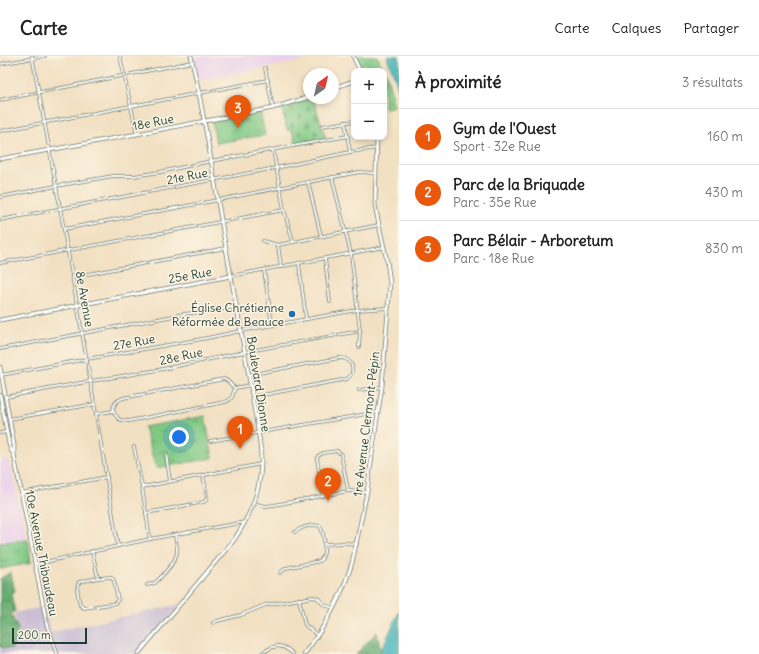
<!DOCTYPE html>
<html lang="fr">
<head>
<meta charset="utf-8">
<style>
  body { margin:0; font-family:Delius,sans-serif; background:#f6f6f6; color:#222 }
  .controls { position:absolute; right:12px; top:12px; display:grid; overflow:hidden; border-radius:8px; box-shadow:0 2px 6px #0003 }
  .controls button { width:36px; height:36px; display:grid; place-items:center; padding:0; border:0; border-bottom:1px solid #e0e0e0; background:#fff; color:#222; font:20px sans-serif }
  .compass { position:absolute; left:303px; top:12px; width:36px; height:36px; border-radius:50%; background:#fff; box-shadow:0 2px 6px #0003; rotate:34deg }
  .scale { position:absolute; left:12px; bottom:10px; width:75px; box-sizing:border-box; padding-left:4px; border:2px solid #1f3d34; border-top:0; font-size:11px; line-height:14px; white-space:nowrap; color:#1f3d34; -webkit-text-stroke:3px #fcf5e5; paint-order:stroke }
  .you { position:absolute; left:179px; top:381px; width:14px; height:14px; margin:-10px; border:3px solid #fff; border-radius:50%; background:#1a73e8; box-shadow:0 0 0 6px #1a73e833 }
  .badge { display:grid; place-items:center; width:26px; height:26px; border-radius:50%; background:#ea580c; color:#fff; font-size:13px; font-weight:700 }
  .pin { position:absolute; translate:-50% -33px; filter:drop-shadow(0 1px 2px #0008) }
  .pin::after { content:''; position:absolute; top:21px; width:14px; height:12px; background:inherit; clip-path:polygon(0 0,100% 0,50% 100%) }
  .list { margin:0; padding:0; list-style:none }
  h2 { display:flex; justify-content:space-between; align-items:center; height:52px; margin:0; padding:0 16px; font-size:17px }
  h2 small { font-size:13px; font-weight:400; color:#767676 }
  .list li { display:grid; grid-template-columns:26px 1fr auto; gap:12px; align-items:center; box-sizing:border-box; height:56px; padding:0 16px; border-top:1px solid #e0e0e0 }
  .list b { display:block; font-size:15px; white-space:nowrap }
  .list p { margin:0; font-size:13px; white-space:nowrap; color:#767676 }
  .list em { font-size:13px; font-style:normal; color:#767676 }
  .map { position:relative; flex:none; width:399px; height:598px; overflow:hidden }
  header { display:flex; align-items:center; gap:24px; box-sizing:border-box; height:56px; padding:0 20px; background:#fff; border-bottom:1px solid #e0e0e0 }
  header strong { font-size:19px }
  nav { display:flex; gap:22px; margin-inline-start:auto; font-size:14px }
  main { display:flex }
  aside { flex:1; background:#fff }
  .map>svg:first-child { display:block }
</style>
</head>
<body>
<header>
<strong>Carte</strong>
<nav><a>Carte</a><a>Calques</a><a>Partager</a></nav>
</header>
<main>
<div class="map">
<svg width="399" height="598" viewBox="0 0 399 598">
  <defs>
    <pattern id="forest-crowns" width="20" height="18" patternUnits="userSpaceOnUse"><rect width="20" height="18" fill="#68ad72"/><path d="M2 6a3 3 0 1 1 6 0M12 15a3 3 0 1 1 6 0" fill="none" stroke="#558e5e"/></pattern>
    <pattern id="cemetery-stones" width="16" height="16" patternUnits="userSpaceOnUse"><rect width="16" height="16" fill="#80c985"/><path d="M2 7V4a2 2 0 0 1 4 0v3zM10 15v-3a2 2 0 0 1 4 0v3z" fill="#68a46e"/></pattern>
    <pattern id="park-tufts" width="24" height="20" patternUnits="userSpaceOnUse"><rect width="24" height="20" fill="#80c985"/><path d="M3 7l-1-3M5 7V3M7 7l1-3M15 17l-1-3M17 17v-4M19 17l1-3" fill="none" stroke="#68a46e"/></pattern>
  </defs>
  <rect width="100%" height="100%" fill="#fcf5e5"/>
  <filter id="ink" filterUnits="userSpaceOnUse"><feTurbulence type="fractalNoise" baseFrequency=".025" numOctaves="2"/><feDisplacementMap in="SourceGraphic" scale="8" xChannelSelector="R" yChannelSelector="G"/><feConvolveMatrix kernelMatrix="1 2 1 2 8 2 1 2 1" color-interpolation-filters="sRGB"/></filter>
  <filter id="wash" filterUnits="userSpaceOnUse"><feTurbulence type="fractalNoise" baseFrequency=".012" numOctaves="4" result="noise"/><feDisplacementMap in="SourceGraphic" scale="16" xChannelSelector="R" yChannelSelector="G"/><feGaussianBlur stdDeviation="0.9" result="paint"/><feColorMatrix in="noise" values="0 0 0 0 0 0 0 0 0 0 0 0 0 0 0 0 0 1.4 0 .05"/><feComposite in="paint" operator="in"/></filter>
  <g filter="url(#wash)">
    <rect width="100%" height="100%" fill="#f2e0c2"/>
    <g fill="#ebd1eb">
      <polygon points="191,0 326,0 196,25"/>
      <polygon points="9,402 32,508 0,512 0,404"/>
    </g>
    <polygon fill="#cbbfd5" points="181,548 138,598 0,598 0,585 19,581 14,557 43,551 51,576"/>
    <g fill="url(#forest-crowns)" stroke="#447553">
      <polygon points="11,516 15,536 11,539 15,555 11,558 18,573 12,593 0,591 0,523"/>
      <polygon points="377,576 381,595 381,598 356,598"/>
    </g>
    <polygon fill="url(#cemetery-stones)" stroke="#50835c" points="313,42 326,83 296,88 292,74 287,74 282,52"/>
    <g fill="url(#park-tufts)" stroke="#50835c">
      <polygon points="355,0 377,0 387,19 394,50 384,53 384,15 363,15"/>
      <polygon points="260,55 265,79 216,87 212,64"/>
      <polygon points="205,360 213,402 156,412 144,371"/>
      <polygon points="26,483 28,483 31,507 0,513 0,487"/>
    </g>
    <g fill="#45b5bb" stroke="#327978">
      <polygon points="387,0 399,0 399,36 396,25 388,4"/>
      <polygon points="399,556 399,598 381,598 381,594"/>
    </g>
  </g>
  <g filter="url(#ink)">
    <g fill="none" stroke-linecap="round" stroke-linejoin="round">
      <g stroke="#697666" stroke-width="3.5">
        <g id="street">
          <path d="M32,0C63,163 91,326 118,490"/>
          <polyline points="120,0 137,78"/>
          <polyline points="0,8 45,0"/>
          <polyline points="265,12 273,52"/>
          <polyline points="0,44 192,6"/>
          <polyline points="345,66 350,96"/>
          <polyline points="322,70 354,65"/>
          <polyline points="0,75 268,24"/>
          <polyline points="273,94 284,154 293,185"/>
          <polyline points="332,121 351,198 360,275 359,291"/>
          <polyline points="308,126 321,180"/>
          <polyline points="0,141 56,130 113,120 134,120 160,116 211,105 348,80"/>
          <polyline points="0,164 276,112 350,96 377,92"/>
          <polyline points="64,173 218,144 359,116 376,117"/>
          <polyline points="263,185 274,188 278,189 379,169"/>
          <polyline points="278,189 281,211"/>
          <polyline points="325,203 330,246"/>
          <polyline points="0,207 284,154"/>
          <polyline points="299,208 306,263"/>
          <polyline points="264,214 272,269"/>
          <polyline points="231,220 384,191"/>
          <polyline points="72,221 226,192"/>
          <polyline points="0,293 184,258 237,251"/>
          <polyline points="1,319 87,303 202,283 241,275 357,254 388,252"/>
          <path d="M248,319L339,302C352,301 357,315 347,323L252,341"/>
          <polyline points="359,334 382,331"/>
          <polyline points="6,341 91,325 158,314 244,296 360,275"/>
          <path d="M113,355C118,364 118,364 129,365L225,346C234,343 232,339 235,332"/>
          <path d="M96,358L113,355C113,348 117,344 123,342L224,323C230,325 230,329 235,332L250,329"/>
          <polyline points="9,363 95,348"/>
          <polyline points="0,377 7,376"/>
          <polyline points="210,385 378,356"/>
          <polyline points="134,391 142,431 150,483"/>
          <polyline points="166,398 170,425"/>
          <polyline points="142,431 261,408"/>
          <polyline points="21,437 107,421"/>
          <polyline points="323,440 317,403 318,400 323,397 337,395 341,398 348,434"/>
          <polyline points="253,447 265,450 274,449 348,435 367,436"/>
          <polyline points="146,457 204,446 206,444 207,441 203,419"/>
          <polyline points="324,488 346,487 357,488"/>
          <path d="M92,495L98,522L79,526C75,532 79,542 80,549L84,552L111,548L115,547L118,544L114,525L112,521L98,522"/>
          <polyline points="36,508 150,483 245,466"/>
          <path d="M280,517L286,512L320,505C327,497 325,480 320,470C312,468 301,471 295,476"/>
          <path d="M147,529L155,527L157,525C164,518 177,505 177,495C177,490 176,484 175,479"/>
          <polyline points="299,543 305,569 317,579"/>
          <polyline points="213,567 217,565 241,559 265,549 313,541 318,542 323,548 333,552"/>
          <path d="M261,598C268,593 277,587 285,592C288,593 291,596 293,598"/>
        </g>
      </g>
      <g stroke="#697666" stroke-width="4.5">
        <g id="secondary">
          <polyline points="353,0 360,15"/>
          <polyline points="333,32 354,25"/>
          <polyline points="0,103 137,78 273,52 309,41"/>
          <polyline points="0,264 231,220"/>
          <polyline points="0,311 14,389 14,399 47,569 57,598"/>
          <polyline points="0,339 9,388 11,394 14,399"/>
          <path d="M138,598L234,484C250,460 260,437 261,408C262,389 257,370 254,351C247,307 239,264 231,220C217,147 208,73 191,0"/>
          <path d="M304,598C325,571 342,540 352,507L367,436L378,356L382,331L390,228L389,219L387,205L379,169L375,149L377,81"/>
        </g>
      </g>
      <use href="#street" stroke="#fff" stroke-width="2"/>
      <use href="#secondary" stroke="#fff" stroke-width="3"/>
    </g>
  </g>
  <circle fill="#1f6fb2" stroke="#fcf5e5" stroke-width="1.5" cx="292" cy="258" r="4"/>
  <g text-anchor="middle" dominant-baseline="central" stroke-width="3" stroke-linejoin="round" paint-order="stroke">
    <g font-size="12" fill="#1f3d34" stroke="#fcf5e5">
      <text transform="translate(153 66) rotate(-11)">18e Rue</text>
      <text transform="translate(187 120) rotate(-11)">21e Rue</text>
      <text transform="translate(190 219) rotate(-10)">25e Rue</text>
      <text transform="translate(85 243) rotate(80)">8e Avenue</text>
      <text transform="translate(134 286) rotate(-10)">27e Rue</text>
      <text transform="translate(181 300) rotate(-12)">28e Rue</text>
      <text transform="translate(259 328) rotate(81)">Boulevard Dionne</text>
      <text transform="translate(366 368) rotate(-83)">1re Avenue Clermont-Pépin</text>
      <text transform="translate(42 497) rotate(79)">10e Avenue Thibaudeau</text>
    </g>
    <g font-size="12" fill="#1f3d34" stroke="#fcf5e5" text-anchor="end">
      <text x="284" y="251">Église Chrétienne<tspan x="284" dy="14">Réformée de Beauce</tspan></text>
    </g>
  </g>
</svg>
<div class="controls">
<button>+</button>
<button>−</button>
</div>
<svg class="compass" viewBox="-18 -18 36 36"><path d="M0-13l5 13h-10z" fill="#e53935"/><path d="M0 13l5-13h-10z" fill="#767676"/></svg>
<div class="scale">200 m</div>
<div class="you"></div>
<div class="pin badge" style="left:240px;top:393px">1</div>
<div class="pin badge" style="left:328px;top:445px">2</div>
<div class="pin badge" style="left:238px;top:72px">3</div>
</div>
<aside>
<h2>À proximité<small>3 résultats</small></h2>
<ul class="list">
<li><span class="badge">1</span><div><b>Gym de l'Ouest</b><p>Sport · 32e Rue</p></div><em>160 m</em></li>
<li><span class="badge">2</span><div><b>Parc de la Briquade</b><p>Parc · 35e Rue</p></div><em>430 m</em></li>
<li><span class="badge">3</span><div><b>Parc Bélair - Arboretum</b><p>Parc · 18e Rue</p></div><em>830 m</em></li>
</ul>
</aside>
</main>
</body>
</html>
